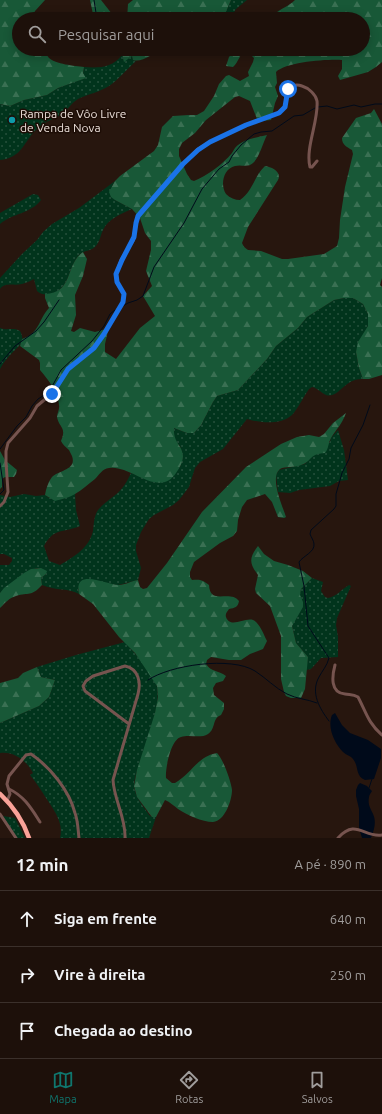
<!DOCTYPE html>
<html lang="pt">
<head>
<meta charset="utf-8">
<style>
  body { margin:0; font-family:Ubuntu,sans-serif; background:#2a1e18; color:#f1f3f6 }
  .stop { position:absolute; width:12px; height:12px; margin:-9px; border:3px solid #1a73e8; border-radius:50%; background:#fff }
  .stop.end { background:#1a73e8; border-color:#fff; box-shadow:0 1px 4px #0008 }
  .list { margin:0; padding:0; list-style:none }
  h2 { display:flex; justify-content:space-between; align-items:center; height:52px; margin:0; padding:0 16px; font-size:17px }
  h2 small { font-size:13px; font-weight:400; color:#a09d9c }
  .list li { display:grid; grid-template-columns:26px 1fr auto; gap:12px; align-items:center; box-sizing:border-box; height:56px; padding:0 16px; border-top:1px solid #3b302b }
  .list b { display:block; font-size:15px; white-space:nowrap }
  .list em { font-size:13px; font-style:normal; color:#a09d9c }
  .icon { flex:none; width:22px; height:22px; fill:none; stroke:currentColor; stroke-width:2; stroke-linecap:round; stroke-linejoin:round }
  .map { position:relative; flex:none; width:382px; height:838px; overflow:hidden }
  .search { position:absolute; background:#1d100a; box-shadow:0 2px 10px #0003; left:12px; right:12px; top:12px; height:44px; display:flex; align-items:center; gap:10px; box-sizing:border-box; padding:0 14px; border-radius:22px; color:#a09d9c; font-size:15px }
  .sheet { height:220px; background:#1d100a }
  nav { display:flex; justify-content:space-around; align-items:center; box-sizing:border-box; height:56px; border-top:1px solid #3b302b; background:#1d100a; font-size:11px; color:#a09d9c }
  nav a { display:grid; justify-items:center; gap:2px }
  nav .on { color:#0f766e }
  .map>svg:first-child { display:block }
</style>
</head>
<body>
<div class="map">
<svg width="382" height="838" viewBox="0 0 382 838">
  <defs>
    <pattern id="grass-dots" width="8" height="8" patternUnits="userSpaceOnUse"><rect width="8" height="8" fill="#01341c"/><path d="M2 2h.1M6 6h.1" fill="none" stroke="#26513c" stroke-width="1.8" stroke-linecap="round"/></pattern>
    <pattern id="forest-firs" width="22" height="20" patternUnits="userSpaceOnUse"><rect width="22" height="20" fill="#185837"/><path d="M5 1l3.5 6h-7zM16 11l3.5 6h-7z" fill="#3a7053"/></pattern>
  </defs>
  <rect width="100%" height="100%" fill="#27160e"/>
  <g fill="url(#grass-dots)">
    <polygon points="231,0 247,0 236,9 230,19 219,19 225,14"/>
    <path d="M122,55L124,61L132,56L133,60L136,61C128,68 117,81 109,86C100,92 88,94 78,99C71,103 68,110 62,114C55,119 45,121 38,128C24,140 23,158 0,160V104L10,106L24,100L47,95L58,88L85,78L83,73L84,67C99,68 112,68 122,55Z"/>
    <path d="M115,181L112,186L115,200L132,209C121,214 109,218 103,230C100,236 100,242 95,247C91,251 84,250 79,255C68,267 70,289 51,294C45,295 42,295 37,291L34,279C30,281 26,283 22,284C14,286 5,282 0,289V278L22,254L37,240L43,232L52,224L79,208Z"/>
    <path d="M33,194L38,195L41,200C32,213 11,214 0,224V213Z"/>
    <path d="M344,298H353L363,304L368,314V326L356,352L359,368L363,379C344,378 339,399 326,395C321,393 318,388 312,387L309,389C304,396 297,410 292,415C281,425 260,423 247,419L223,449L200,462L195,468L189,487L179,500L173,505L154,515L149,519L141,532L136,545V551L141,568L138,580L118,585L81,583L78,589L79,594C70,588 55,591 42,585L41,578L46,574L41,568H36L0,593V565H9L12,561V558L4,554H0V495L10,497L24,494L36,496L45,495L49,498L68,497L75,493L76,510L80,526C64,533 54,527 44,546L49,561L60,565C75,556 89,548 93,531C94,523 94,516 98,510C103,504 109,500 114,496C122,490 127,482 131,473L152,481L180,467L183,457L180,446L175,441L173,435L174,428L187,433H194L201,425L213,402L217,396L238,390L267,359L276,346L298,328L307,317L334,300Z"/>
    <path d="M0,328C7,331 13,327 20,331C26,342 19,346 12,353C7,358 3,363 0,369Z"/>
    <polygon points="338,430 344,450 348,480 339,481 330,486 299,490 290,493 278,492 276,475 279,470 305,464 313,455 330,442 331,438"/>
    <path d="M312,578L323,582L321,591L325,597L328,598C336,597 342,589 349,585L351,586L337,618L336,625L338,637V657L321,658L311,669L306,670L308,657L296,643L292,626L301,589Z"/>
    <path d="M125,642C132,650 156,677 157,687C161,707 146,742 140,762C138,769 134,778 134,785C134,796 144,807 149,815L152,817H156L149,838H60C64,823 54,810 46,798C41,790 36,782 30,775L33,773C27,761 14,751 0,753V723L39,706L49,697L55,680L41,677L37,667L76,655Z"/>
    <polygon points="3,816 15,818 25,838 17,838"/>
  </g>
  <g fill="url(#forest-firs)">
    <path d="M0,0H45L35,11L31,19H19V49H45C46,52 47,56 49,58C55,64 75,66 84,67L83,73L86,78L58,88L47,95L24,100L10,106L0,104Z"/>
    <polygon points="90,0 101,0 112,14 112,19 94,19"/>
    <polygon points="133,0 231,0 225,14 219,19 127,19 128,4"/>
    <path d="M295,0H382V62L376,67L368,72L340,80L338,76L342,69V60C327,59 286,62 276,72L277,83L275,87L278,96L275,103L271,120L260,121L257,119L250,101L239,96L235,97L206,120L195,133L182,143L179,149V156L187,174L191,180L194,181C207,176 223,164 232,153C232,153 235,148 235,148C243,139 256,138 267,135C263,143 259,158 253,163C248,168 241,164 235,166C223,169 220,185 226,194C230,198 235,200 240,200C253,191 254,176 265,166C272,167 282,172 278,180L248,227L242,243C243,246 245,248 248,250L261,251L282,259H288L324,254L337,246L339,238L340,220L345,187L353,154L352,150C347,147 342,145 342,138L356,118L371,113L374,109L382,124V278L380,285L382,287V375L369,379H363L359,368L356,352L358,342L368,326V314L363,304L353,298H344L334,300L307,317L298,328L276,346L267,359L238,390L217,396L213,402L201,425L194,433H187L174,428C173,443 182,444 183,456C183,462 179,469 176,473C159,499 130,464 109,468C102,469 99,475 95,479C88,484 82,490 75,494C69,498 61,499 55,501L45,495C46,489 48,482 52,477C59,470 77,470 72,456C71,454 70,452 69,450C66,447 63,445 61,441C67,427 59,428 57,417C57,413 60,409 59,405C58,391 49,381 40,370V363L39,360L20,346L22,339C40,333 38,320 49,308L45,298V294C74,293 65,264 83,252L87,259L83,276L75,295L76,315L71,331L74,332L80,328L95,332L106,329L108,331L105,344V352L116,359L140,328L155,316L143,296L152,286L146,271L151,250V241L145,233L140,218L132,209L115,200L111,197L109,192L115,181L120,176L154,151L158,145L162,127L173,116L189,115H197L204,111L214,96L219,84L226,76L229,75L240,81L249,76L248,72L253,62L254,58L247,51C239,53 239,62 233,67L226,66L229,57L236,49H363V19H270C277,9 287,8 295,0Z"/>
    <path d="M125,49H162C154,53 142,63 133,60L132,56L124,62L122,55Z"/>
    <path d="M346,413C341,426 337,428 331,438C328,443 329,448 325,453C308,454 313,461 301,465C295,468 285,466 280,469C269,477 283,507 286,517L284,518L278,517L272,502L265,494L247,500L242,507L238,520L237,531L233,536L220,543L194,562L190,572V577L192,580C200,579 203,580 209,585C210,606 230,589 239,601C238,607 235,608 229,609C227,612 225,614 226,617C230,629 245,617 253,620C259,622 264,635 267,641L263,649L250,654L241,660H229L211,657L207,660L206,664C211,672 218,670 226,676L223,681L216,683L213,688L214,695L224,703V709L221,715C212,718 216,729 208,734C200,739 190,734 181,737C171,739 165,769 166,778L172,783H175C191,774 198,756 217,753C223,759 231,781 232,790C232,800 225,821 213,822C202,822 187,815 178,809C174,806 170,802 165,800L156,817H152L137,797L134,786L137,770L155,713L158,697L157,686L135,653L119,637L93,604L79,594C73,566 109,586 119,585C125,585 131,581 138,580L140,587L143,589L147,588L167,563L202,512L246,467L281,444L297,437L309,435L319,437L324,434L333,423Z"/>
    <polygon points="0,451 5,460 17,470 16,474 14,477 5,477 2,479 2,487 0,489"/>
    <path d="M258,546L264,554L274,561L288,565L303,571L312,578L301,589L300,595L303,602V607L292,626L296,643L308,657L305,689L301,698H291L286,696L284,692L281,679V636L270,606L256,593L255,589L258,575C249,563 249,558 258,546Z"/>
    <path d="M41,568L47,571L46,574L41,578L42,585C31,597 29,592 16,596C9,598 5,603 0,608V593L4,588L24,573L31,569Z"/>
    <polygon points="37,667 41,677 55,680 49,697 39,706 0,723 0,683 18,678 23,673"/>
  </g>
  <g fill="#000a1a">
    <path d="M335,713L342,725L350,733L368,740L381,749V758L374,779L365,780C355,776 359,766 353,759C351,756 346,755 343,752C334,743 327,727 332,715Z"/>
    <path d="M360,783L367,786L372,791C371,793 369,795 369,797C366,813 382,812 371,838H362L359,828V809L356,796V790L358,785Z"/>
  </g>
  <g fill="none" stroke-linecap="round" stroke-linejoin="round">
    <g stroke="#000a1a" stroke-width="1">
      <polyline points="94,0 97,19"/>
      <polyline points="318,107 327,106 337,109 354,105 361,107 375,104 382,104"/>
      <polyline points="123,306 128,303 137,300 143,296 154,267 184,223 202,189 219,169 229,162 232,156 241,145 254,134 261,132 272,131 294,116 303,115 315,108"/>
      <polyline points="0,364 15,346 36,331 44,322 59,300"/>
      <polyline points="0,449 17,426 26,417 32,406 38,399 49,392 61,370 92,341 104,326 110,314 115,310"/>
      <polyline points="0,463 4,490 0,494"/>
      <path d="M148,680C170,665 231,656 255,671C266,678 275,688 287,694C297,699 307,699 317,703"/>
      <path d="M329,721C320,709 310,693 319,677C322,671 327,666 329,658L308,626L304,586L299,562C303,556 315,552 314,544C314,541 311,537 310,534L311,530L334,509L336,506V494L342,473L349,459L351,448L363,425L370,405"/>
      <polyline points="369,788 372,779"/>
    </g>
    <g stroke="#76544f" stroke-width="3">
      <path d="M0,506L4,502L8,492L6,462V451L8,443L30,418L37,406L55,391L68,369L94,348L104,334L123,302L124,294L117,282L116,274L121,260L133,241L136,223L139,216L183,164L198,149L210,142L246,125L279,113L285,107L288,89C292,85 297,84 302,86C309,88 316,95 317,101C319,120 305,148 310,167H312L317,161"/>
      <path d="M335,665C332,676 330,693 345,694C350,695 353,694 358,697C366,712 368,723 382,735"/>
      <path d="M9,789C24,796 31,808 40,822"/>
      <path d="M7,801L10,794L7,784L9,776L26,755L31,754C50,767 69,790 75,813C78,821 78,830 79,838"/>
      <polyline points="0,814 16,838"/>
      <path d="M125,838C126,818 114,800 113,780L138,694C141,683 139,669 125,666L93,676L86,681L83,686L85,691L129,724"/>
      <path d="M338,838C356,818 364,838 382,835"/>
    </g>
    <path stroke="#f9a298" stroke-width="4.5" d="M0,794C13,806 23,821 29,838"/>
  </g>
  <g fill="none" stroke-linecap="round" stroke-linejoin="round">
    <polyline stroke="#1a73e8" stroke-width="5" points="52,394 68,369 94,348 104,334 123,302 124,294 117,282 116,274 122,260 134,237 136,223 138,216 183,164 198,150 210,142 246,125 279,113 285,107 288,89"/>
  </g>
  <circle fill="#0f9aa8" stroke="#1d0d06" stroke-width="1.5" cx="12" cy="120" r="4"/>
  <g text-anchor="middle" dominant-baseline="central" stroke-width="3" stroke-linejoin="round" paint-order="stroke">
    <g font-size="12" fill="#ebdfd9" stroke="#1d0d06" text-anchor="start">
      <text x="20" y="113">Rampa de Vôo Livre<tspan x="20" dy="14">de Venda Nova</tspan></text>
    </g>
  </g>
</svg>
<div class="stop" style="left:288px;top:89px"></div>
<div class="stop end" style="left:52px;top:394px"></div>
<div class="search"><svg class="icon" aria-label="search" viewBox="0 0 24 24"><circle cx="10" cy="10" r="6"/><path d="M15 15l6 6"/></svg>Pesquisar aqui</div>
</div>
<section class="sheet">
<h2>12 min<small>A pé · 890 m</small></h2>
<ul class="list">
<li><svg class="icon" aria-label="ahead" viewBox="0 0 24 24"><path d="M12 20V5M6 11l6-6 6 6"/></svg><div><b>Siga em frente</b></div><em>640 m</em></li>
<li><svg class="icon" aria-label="right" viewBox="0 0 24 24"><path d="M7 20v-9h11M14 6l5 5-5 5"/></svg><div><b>Vire à direita</b></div><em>250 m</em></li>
<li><svg class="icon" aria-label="arrive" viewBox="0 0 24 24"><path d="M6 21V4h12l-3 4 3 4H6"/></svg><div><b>Chegada ao destino</b></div></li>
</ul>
</section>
<nav>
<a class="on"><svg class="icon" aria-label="map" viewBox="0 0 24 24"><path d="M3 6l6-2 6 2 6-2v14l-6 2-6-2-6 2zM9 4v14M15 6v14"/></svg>Mapa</a>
<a><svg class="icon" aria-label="directions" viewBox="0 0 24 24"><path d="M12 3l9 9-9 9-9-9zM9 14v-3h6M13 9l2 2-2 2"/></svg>Rotas</a>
<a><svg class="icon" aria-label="saved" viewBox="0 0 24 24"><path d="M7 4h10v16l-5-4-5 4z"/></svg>Salvos</a>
</nav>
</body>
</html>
